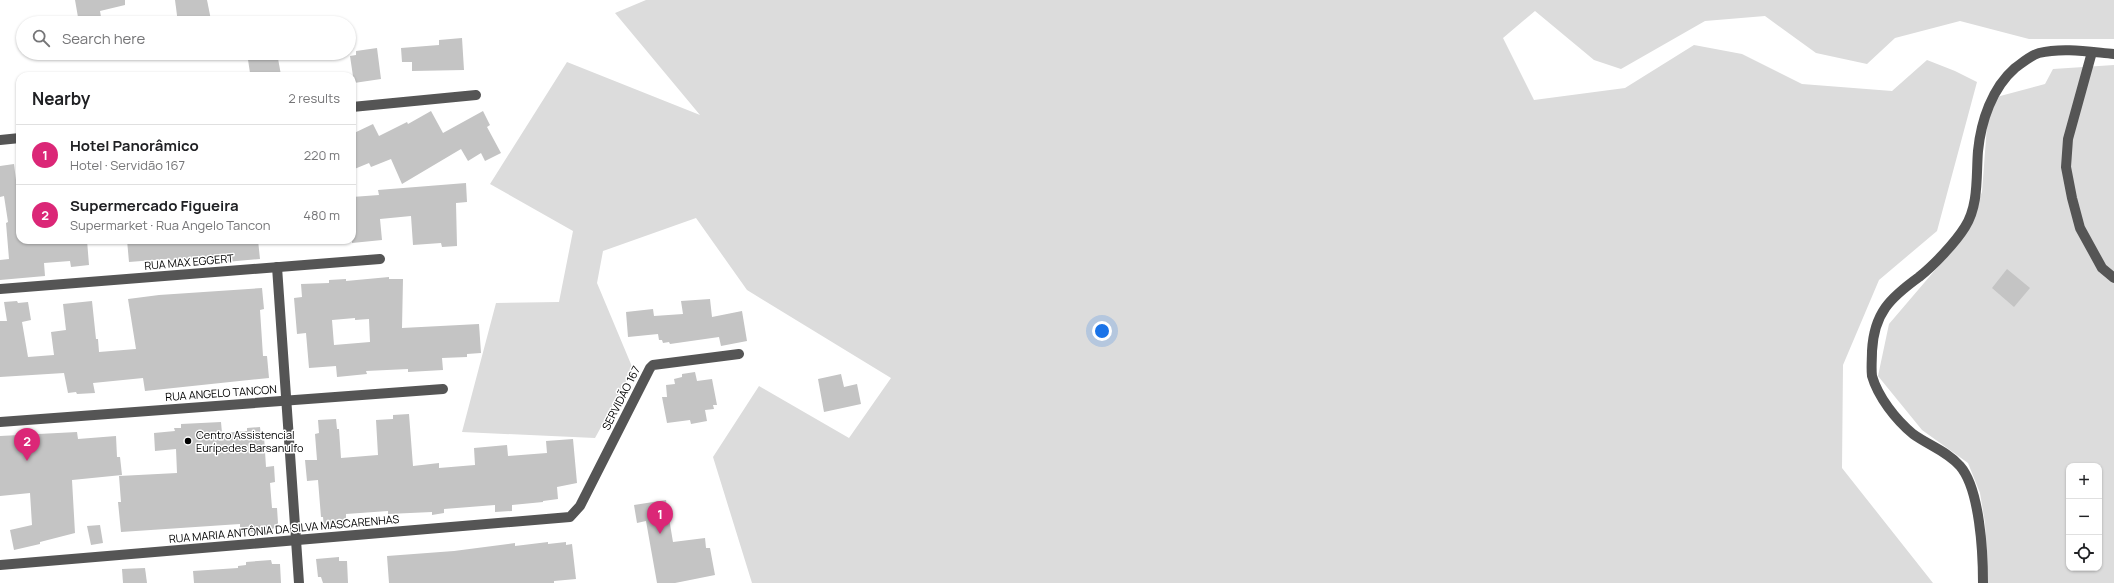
<!DOCTYPE html>
<meta charset="utf-8">
<style>
body{margin:0;font-family:Manrope,sans-serif;background:#f2f2f2;color:#202124}
.controls{position:absolute;right:12px;bottom:12px;display:grid;overflow:hidden;border-radius:8px;box-shadow:0 1px 3px #0004}
.controls button{width:36px;height:36px;display:grid;place-items:center;padding:0;border:0;border-bottom:1px solid #e0e0e0;background:#fff;color:#202124;font:20px sans-serif}
.you{position:absolute;left:1102px;top:331px;width:14px;height:14px;margin:-10px;border:3px solid #fff;border-radius:50%;background:#1a73e8;box-shadow:0 0 0 6px #1a73e833}
.badge{display:grid;place-items:center;width:26px;height:26px;border-radius:50%;background:#db2777;color:#fff;font-size:13px;font-weight:700}
.pin{position:absolute;translate:-50% -33px;filter:drop-shadow(0 1px 2px #0008)}
.pin::after{content:'';position:absolute;top:21px;width:14px;height:12px;background:inherit;clip-path:polygon(0 0,100% 0,50% 100%)}
.list{margin:0;padding:0;list-style:none}
h2{display:flex;justify-content:space-between;align-items:center;height:52px;margin:0;padding:0 16px;font-size:17px}
h2 small{font-size:13px;font-weight:400;color:#757577}
.list li{display:grid;grid-template-columns:26px 1fr auto;gap:12px;align-items:center;box-sizing:border-box;height:60px;padding:0 16px;border-top:1px solid #e0e0e0}
.list b{display:block;font-size:15px;white-space:nowrap}
.list p{margin:0;font-size:13px;white-space:nowrap;color:#757577}
.list em{font-size:13px;font-style:normal;color:#757577}
.icon{flex:none;width:22px;height:22px;fill:none;stroke:currentColor;stroke-width:2;stroke-linecap:round;stroke-linejoin:round}
.map{position:relative;flex:none;width:2114px;height:583px;overflow:hidden}
.search{position:absolute;background:#fff;box-shadow:0 1px 3px #0004;left:16px;top:16px;width:340px;height:44px;display:flex;align-items:center;gap:10px;box-sizing:border-box;padding:0 14px;border-radius:22px;color:#757577;font-size:15px}
.panel{position:absolute;background:#fff;box-shadow:0 1px 3px #0004;left:16px;top:72px;width:340px;height:172px;border-radius:12px}
.map>svg:first-child{display:block}
</style>
<div class="map">
<svg width="2114" height="583" viewBox="0 0 2114 583">
<rect width="100%" height="100%" fill="#fff"/>
<!-- green -->
<g fill="#dcdcdc" fill-rule="evenodd">
<path d="M646 0H2114V39H2029L1960 21 1895 38 1867 64 1816 53 1765 16 1705 21 1621 69 1594 60 1535 11 1503 38 1534 100 1625 88 1694 45 1742 54 1802 84 1892 91 1927 60 1955 71 1977 82 1937 231 1879 280 1843 365 1842 468 1933 583H752L713 457 759 386 849 438 891 378 747 290 696 218 603 251 597 283 633 369 595 438 462 432 496 303 559 302 573 231 490 184 567 62 700 115 615 13Z"/>
<path d="M2114 65V583H1988L1985 523 1980 493 1968 463 1922 430 1878 376 1889 324 1965 235 1982 192 1989 99 2045 84 2053 69ZM2069 466H2099V568H2069Z"/>
</g>
<!-- building -->
<g fill="#c4c4c4" fill-rule="evenodd">
<path d="M75 0H125V5L100 11 102 23H79Z"/>
<path d="M175 0H207L211 20 178 23Z"/>
<path d="M462 38 464 70 412 71V62H402L401 48 439 45V40Z"/>
<path d="M377 48 381 79 354 83 350 56 356 55V51Z"/>
<path d="M247 53H277L281 75 256 76V73H250Z"/>
<path d="M431 111 443 133 483 111 490 125 487 127 501 153 485 161 481 153 468 161 461 149 402 184 391 159 371 167 369 163 352 170V134L373 124 379 136 407 122 408 124Z"/>
<path d="M14 164 20 212V240H87L89 265 71 267 70 261 44 263 45 276 0 280V260L9 259 6 223 8 222 4 196 0 197V166Z"/>
<path d="M466 183 467 202 456 203 457 246 442 247 441 243 413 245 411 216 380 219 382 240 352 243V197L379 195 378 190Z"/>
<path d="M127 240H258L260 259 226 262V255L167 261V259L129 262Z"/>
<path d="M2007 269 2030 288 2014 307 1992 288Z"/>
<path d="M389 277V279H403L402 328 479 324 481 353 467 354V357L442 358 443 370 408 372V369L366 371 367 374 337 377 336 366 309 368 306 333 297 334 294 298 302 297 301 284 329 283V280L346 279V281ZM355 318V320L369 319 370 342 334 345 332 320Z"/>
<path d="M262 288 264 309 260 310 263 356H267L269 378 145 391 143 378 93 383 95 393 77 394 76 392 68 393 64 373 0 377V321H7L4 302 17 301 18 303 28 302 31 320 22 322 28 357 54 355 51 332 66 330 63 304 92 301 96 339H98L99 352 136 349 128 299 159 295Z"/>
<path d="M710 299 712 317 742 311 747 341 721 346 719 337 670 344 669 342 663 343 662 340H659L658 334 628 337 626 312 653 309 654 316 683 314 681 301Z"/>
<path d="M695 372 697 381 712 379 717 405H713L714 409 705 410 707 421 691 424 690 420 667 423 662 397H667L666 385 675 384 674 379 682 377V374Z"/>
<path d="M841 374 844 387 857 384 861 404 824 412 818 379Z"/>
<path d="M409 414 413 466 439 463V468L475 465 474 448 507 445 508 456 547 453 546 441 573 439 577 483 557 487 558 499 543 501V502L512 505V511L495 512V505L444 509V513L432 515V512L388 514V511L346 514V525L324 527 323 517H321L318 480 307 481 305 460H317L315 434 319 433 318 420 336 419 337 429H339L341 458 378 455 376 420 393 419V415Z"/>
<path d="M221 422 222 433 247 431V428L260 427 261 436H264L266 467 274 466 275 482 270 483 272 508H277L278 523 274 528 270 531 240 533V524L121 532 118 502H121L119 476 177 473 176 449 155 451 154 433 175 431 174 428H181V424Z"/>
<path d="M77 432 78 439 116 436 117 457H120L122 475 72 480 75 533 40 542V544L14 550 10 530 32 525 30 493 0 496V436Z"/>
<path d="M666 500 673 542 705 538 706 548H710L715 575 675 583H657L646 521 637 523 634 505Z"/>
<path d="M100 525 103 543 91 545 87 526Z"/>
<path d="M548 542V544L566 542V545L572 544 576 579 554 581V583H389L387 556 454 551 515 543V546Z"/>
<path d="M339 557V561H347L348 583H323L321 577H318L316 559Z"/>
<path d="M271 560 272 564H280L281 583H194L193 571 238 568V566L246 565V562Z"/>
<path d="M145 568 147 583H123L122 569Z"/>
</g>
<g fill="none" stroke-linecap="round" stroke-linejoin="round">
<!-- minor -->
<g stroke="#555" stroke-width="10">
<path d="M2092 52 2068 139 2066 167 2072 198 2080 228 2102 268 2114 278"/>
<path d="M352 107 476 95"/>
<path d="M0 140 20 138"/>
<path d="M277 267 299 583"/>
<path d="M0 289 380 259"/>
<path d="M0 422 443 389"/>
<path d="M0 565 570 517 580 506 650 368 653 365 739 354"/>
<path d="M1983 583C1983 553 1980 489 1960 466 1947 451 1928 445 1913 434 1896 420 1878 397 1872 376 1871 368 1872 359 1872 351 1874 313 1890 298 1919 277 1934 265 1955 243 1965 227 1979 205 1976 176 1978 151 1981 121 1992 88 2015 68 2022 63 2031 55 2039 53 2063 47 2091 52 2114 54"/>
</g>
</g>
<!-- markers -->
<circle fill="#000" stroke="#fff" stroke-width="1.5" cx="188" cy="441" r="4"/>
<g text-anchor="middle" stroke-width="3" stroke-linejoin="round" paint-order="stroke">
<!-- street labels -->
<g font-size="11" fill="#000" stroke="#fff">
<text transform="translate(189 262) rotate(-5)" y="4">RUA MAX EGGERT</text>
<text transform="translate(221 393) rotate(-4)" y="4">RUA ANGELO TANCON</text>
<text transform="translate(621 398) rotate(-63)" y="4">SERVIDÃO 167</text>
<text transform="translate(284 529) rotate(-5)" y="4">RUA MARIA ANTÔNIA DA SILVA MASCARENHAS</text>
</g>
<!-- poi labels -->
<g font-size="11" fill="#000" stroke="#fff" text-anchor="start">
<text x="196" y="439">Centro Assistencial<tspan x="196" dy="13">Eurípedes Barsanulfo</tspan></text>
</g>
</g>
</svg>
<div class="controls">
<button>+</button>
<button>−</button>
<button><svg class="icon" aria-label="locate" viewBox="0 0 24 24"><circle cx="12" cy="12" r="6"/><path d="M12 2v4M12 18v4M2 12h4M18 12h4"/></svg></button>
</div>
<div class="you"></div>
<div class="pin badge" style="left:660px;top:534px">1</div>
<div class="pin badge" style="left:27px;top:461px">2</div>
<div class="search"><svg class="icon" aria-label="search" viewBox="0 0 24 24"><circle cx="10" cy="10" r="6"/><path d="M15 15l6 6"/></svg>Search here</div>
<section class="panel">
<h2>Nearby<small>2 results</small></h2>
<ul class="list">
<li><span class="badge">1</span><div><b>Hotel Panorâmico</b><p>Hotel · Servidão 167</p></div><em>220 m</em></li>
<li><span class="badge">2</span><div><b>Supermercado Figueira</b><p>Supermarket · Rua Angelo Tancon</p></div><em>480 m</em></li>
</ul>
</section>
</div>
